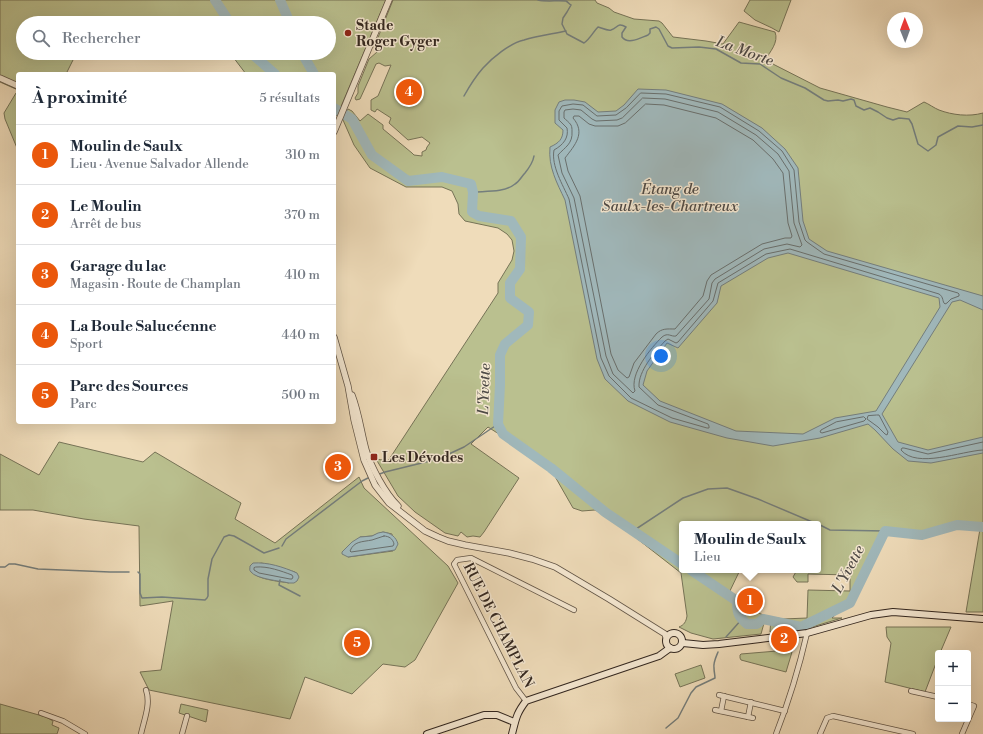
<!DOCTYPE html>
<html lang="fr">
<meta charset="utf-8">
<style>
body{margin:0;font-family:"Libre Bodoni",serif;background:#f2f2f3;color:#1f2937}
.controls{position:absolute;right:12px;bottom:12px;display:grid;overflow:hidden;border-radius:4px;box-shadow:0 4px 16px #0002}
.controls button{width:36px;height:36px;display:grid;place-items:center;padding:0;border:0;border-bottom:1px solid #e0e1e3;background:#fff;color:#1f2937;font:20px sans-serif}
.compass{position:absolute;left:887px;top:12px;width:36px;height:36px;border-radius:50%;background:#fff;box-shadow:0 4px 16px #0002;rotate:359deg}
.you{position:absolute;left:661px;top:356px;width:14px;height:14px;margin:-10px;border:3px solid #fff;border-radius:50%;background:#1a73e8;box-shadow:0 0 0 6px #1a73e833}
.badge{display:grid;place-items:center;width:26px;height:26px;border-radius:50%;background:#ea580c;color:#fff;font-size:13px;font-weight:700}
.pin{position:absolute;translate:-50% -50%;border:2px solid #fff;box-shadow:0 1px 4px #0006}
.popup{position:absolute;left:679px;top:521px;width:142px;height:52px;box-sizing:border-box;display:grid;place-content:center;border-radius:4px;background:#fff;filter:drop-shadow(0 1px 3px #0005);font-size:13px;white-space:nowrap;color:#747a83}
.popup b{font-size:15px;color:#1f2937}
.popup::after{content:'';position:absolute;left:50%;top:100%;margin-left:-8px;border:8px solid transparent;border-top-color:#fff}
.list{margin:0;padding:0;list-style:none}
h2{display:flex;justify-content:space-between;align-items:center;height:52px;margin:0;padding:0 16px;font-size:17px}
h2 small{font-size:13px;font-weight:400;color:#747a83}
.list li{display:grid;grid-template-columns:26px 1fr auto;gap:12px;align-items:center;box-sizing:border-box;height:60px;padding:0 16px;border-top:1px solid #e0e1e3}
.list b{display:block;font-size:15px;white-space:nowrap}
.list p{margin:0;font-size:13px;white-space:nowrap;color:#747a83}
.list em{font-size:13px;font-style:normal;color:#747a83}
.icon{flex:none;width:22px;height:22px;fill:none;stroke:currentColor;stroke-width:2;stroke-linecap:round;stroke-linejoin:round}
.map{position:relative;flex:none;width:983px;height:734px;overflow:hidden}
.search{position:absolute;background:#fff;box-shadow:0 4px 16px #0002;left:16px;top:16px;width:320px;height:44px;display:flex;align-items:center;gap:10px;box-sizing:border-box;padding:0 14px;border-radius:22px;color:#747a83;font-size:15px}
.panel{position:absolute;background:#fff;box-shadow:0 4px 16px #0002;left:16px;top:72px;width:320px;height:352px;border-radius:4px}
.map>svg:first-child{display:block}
</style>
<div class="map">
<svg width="983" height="734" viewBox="0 0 983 734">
<rect width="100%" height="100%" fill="#efdcba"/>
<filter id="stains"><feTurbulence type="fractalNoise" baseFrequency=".005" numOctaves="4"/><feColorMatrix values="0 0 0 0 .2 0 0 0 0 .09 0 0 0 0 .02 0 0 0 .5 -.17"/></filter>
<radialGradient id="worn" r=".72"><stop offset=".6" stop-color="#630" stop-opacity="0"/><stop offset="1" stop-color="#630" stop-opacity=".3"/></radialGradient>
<!-- green -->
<g fill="#bac08f" stroke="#767357" fill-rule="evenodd">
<path d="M0 0H386L337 116 334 114V74H246L230 53H329V23H23V53H112L76 54 66 74H18V90L0 82Z"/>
<path d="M393 0H595L597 3 609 8 614 12 634 19 659 21 662 23 673 37 706 41 723 44 739 22 775 32C779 42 770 52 765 60L820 88 887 107 907 112 924 102C929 104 934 108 939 110 952 115 969 117 983 113V612H966L980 529 958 527 923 538 887 533 873 563 855 596 832 618H842L802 630 777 633V631L770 632 771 617 783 619 807 618 808 590 850 591V575L808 574V582H797L793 577 797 570H818V524H682V570H740L727 597 741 606 766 616 761 634 713 639 691 633 679 627C684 625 686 622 687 616L681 573 608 516 595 510 582 511 573 508 553 473 536 458 488 427 471 444 519 478 484 532 480 537 473 536 467 537 461 532 458 536 445 533 415 512 398 496 376 459 388 461 498 293V283L512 260 514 251 512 240 507 234 498 228 465 221 459 214 458 204 452 191 442 187H406L370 168 354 145 343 120 348 109 352 111 360 121 368 114 383 125V129L412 153 414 155 422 156V152L426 150 427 147 430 143 422 137 408 140 389 123 391 118 377 109 375 112 371 110V100L378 96 391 65 385 66 379 63 376 64 360 99 356 100 355 98 358 93V86L369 59 377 52V49L374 48 375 45Z"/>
<path d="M750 0H791L779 32 772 28 755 20 744 11Z"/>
<path d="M16 93 18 94V148H17L5 119 4 113Z"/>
<path d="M59 442 143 462 155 452 241 503 235 519 275 543 359 477 364 488 448 566 458 583 415 660 405 667 383 664 352 694 305 677 290 719 149 690 140 672 161 670 173 601 140 606 139 526 84 519 33 510H0V454L39 475ZM383 532 392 534 393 551 348 557 360 537 372 536ZM261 563 272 565 295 572 297 574 289 583C279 581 255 580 250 569Z"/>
<path d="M886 627H951L940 653H938V658L925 692 885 682 891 643 887 637Z"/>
<path d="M789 650H791L792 652 786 672 741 660 740 658V655L741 654Z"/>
<path d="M701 665 705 678 680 687 675 674Z"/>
<path d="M0 704 46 717 53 721 52 725 59 728 57 734H0Z"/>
<path d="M181 704 208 710 206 722 179 713Z"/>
</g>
<!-- water -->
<g fill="#a0b8bb" stroke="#747e7d" fill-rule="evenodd">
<path d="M638 89 666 90 722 104 762 128 785 149 798 168 803 221 809 239 827 251 983 296V310L960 300 952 302 882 414 898 442 928 450 983 437V453L931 463 908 461 893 449 875 430 868 424 820 438 773 446 727 438 670 422 628 401 605 379 597 359 565 200C557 183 548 167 550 147 559 143 563 139 563 130L555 123V110L559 102 565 100H574L585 102 598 112 616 111 624 105ZM788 253 939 298 940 307 876 411 835 418 803 434 736 431 660 401 643 385 647 371 667 343 678 348 717 303 721 286 768 258Z"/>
<path d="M383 532C391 533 396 537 398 544L395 550 348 557 342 554V552L352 542 360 537 372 536 378 533Z"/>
<path d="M253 563C268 562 283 567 297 573L299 577 297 581 294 583H289C281 581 256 579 251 572 249 570 250 569 250 566Z"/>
</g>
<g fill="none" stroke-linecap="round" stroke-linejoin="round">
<!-- shore -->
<g stroke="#696f6d" stroke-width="1">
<path d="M641 93 666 94 720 107 759 131 782 151 794 170 799 222 805 240 807 242 824 254 958 293 959 294V296L951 299 947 303 945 304C942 302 944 297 939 294L790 249 766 254 718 283 713 301 678 342 676 343 668 339 665 341C655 352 638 371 639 387L658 405 708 424 709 426V428H707L672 418 631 398 609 376 601 358 569 199C563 185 551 166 554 150 563 145 569 138 567 128L559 120V111L562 106 573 104 583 105 597 116 616 115 626 108Z"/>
<path d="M643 98 665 99 718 112 756 135 778 154 789 171 794 223 802 245 800 247 787 244 764 249 715 279 712 283 709 299 676 336C671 337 668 332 662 337 651 348 629 374 635 391L633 393 613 374 606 356 574 198 562 173 558 155C565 147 573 144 572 131 572 129 572 127 571 125 569 122 566 120 564 118V112L565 110 573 109 581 110 592 119 596 121 617 120 622 118Z"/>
<path d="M646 104 664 105 716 118 753 140 773 159 783 173 788 223 792 236 791 238H785L762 244 711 275 707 281 703 296 675 329C667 329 662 328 656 334L634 363 629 377 627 378 618 370 611 354 580 196 568 171 565 158C575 145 586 133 573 118L574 116H579L589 124 595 126H618L625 123Z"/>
<path d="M877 415H879L888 432 887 435 885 434 878 427 867 419 868 416Z"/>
<path d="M864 417 866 419 864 421 822 433 820 432 821 430 836 422Z"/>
<path d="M983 442 928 454 904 448H902L901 450C917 469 961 451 983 450"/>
<path d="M384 536C389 536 393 539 394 544L393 546 351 552 350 551C354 541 362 542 372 540 376 539 380 537 384 536Z"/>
<path d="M256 567C268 566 281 571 292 575L293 577 292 579H290L259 573 254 570V568Z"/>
</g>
<!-- stream -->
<g stroke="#747e7d" stroke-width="1.5">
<path d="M538 0C547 2 557 0 566 1 568 2 569 4 571 5L567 12 563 18 562 24 567 34 584 43C590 39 593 32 598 27 602 28 607 31 611 30 618 28 617 22 626 27L622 33V37C628 45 640 38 648 35L650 33V29L656 27 659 29 668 46 672 48 699 47 716 49 741 63 760 64 781 78 805 88 824 100 828 101 838 100 843 101 851 99 854 100 856 106 864 110 870 108 878 112 887 118 893 120 899 118 909 119 912 124 918 144 928 151 936 145 938 137 958 126 972 127 983 125"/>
<path d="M464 96C469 87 476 76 483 68 492 58 510 43 524 40 537 36 552 34 566 31"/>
<path d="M473 192C486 191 504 193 515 184 519 182 522 176 525 173 529 168 533 162 534 156"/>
<path d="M377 475 385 472 438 459 464 447 498 424"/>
<path d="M818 524 830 530 885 531"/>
<path d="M633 531 683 498 708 489 727 488 758 499 817 524"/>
<path d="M282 546 286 539 362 481 370 477"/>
<path d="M0 567H5L9 564H15L38 569 110 572H129"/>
<path d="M138 572 140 574V593L142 598 162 597 205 600 207 598 208 596V579L212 559 224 537 229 535 234 536 264 553 279 548"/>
<path d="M280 580 279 585 300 596"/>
<path d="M726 637 742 619"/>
<path d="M666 728 678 718 691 693 696 687 715 678C715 675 714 672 714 668 713 663 716 657 718 652"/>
</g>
<!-- river -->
<g stroke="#a0b8bb" stroke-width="10">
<path d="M215 0 230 23"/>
<path d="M280 0 290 23"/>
<path d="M251 53 275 74"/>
<path d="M302 53 314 74"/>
<path d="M334 108 352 119 372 155 408 181 442 177 471 184 473 192 472 212 479 216 511 221 521 237 520 269 510 283V298L529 312 528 325 505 344 500 355V385L498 424 503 434 551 468 605 512 682 564"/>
<path d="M691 570 737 601C737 613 738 616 747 624H757L763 619 801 627 850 603 885 531 922 535 957 525 983 527"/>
</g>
<defs>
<g id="minor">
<path d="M911 691 938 697"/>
<path d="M719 695 785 711"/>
<path d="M526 701 516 688 454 564 457 560 471 558 574 610"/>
<path d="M715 710 753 718"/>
<path d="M721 711 724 696"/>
<path d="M41 713 63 721 85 734"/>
<path d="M748 717 751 702"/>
<path d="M141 734C144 720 151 704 146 690"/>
<path d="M182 734 187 716"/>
<path d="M776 734C789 701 799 668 807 633"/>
<path d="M820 734 827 718 833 716 913 734"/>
<path d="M962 734 974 706 968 704"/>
</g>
<g id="tertiary">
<path d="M0 78 18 86"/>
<path d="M334 132 389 0"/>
<path d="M334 337 348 386 354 420 364 460 375 485 389 503 425 531 438 537 448 541 465 545 509 553 532 559 555 567 609 599 665 634 666 637"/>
<path d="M352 395C359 413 361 432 366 450 371 467 385 493 398 506"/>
</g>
<g id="secondary">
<circle cx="674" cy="641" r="8"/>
<path d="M683 643 703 645 719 644 760 639 807 633 871 615 893 612 983 619"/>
<path d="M427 734 484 715H497L514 722"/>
<path d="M512 734C516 719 516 714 526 701L659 656 670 648"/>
</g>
</defs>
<!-- minor casing -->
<use href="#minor" stroke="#615446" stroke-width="6"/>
<!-- tertiary casing -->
<use href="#tertiary" stroke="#615446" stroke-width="7"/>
<!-- secondary casing -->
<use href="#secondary" stroke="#32261f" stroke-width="8"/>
<!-- minor -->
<use href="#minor" stroke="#f5e8d2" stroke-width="4.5"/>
<!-- tertiary -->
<use href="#tertiary" stroke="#f5e8d2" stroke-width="5.5"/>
<!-- secondary -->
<use href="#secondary" stroke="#f5e8d2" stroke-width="6"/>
</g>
<!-- markers -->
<g fill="#8f2418" stroke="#f5e8d2" stroke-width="1.5">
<circle cx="348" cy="33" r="4"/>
<rect x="370" y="453" width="8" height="8" rx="2"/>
</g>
<g text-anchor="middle" stroke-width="3" stroke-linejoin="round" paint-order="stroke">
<!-- poi labels -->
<g font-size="14" font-weight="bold" fill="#32261f" stroke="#f5e8d2" text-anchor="start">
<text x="356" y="30">Stade<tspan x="356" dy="16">Roger Gyger</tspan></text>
<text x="382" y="462">Les Dévodes</text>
</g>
<!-- street labels -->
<g font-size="14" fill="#32261f" stroke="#f5e8d2">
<text transform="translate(499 625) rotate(63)" y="5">RUE DE CHAMPLAN</text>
</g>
<!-- water labels -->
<g font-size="15" font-style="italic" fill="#4e4a46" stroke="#f5e8d2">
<text transform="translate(745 51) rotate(20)" y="5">La Morte</text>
<text x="670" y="194">Étang de<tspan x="670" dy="17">Saulx-les-Chartreux</tspan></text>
<text transform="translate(484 389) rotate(-88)" y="5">L'Yvette</text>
<text transform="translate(848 569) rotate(-62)" y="5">L'Yvette</text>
</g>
</g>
<rect width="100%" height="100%" filter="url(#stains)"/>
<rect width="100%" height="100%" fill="url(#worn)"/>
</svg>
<div class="controls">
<button>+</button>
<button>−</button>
</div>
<svg class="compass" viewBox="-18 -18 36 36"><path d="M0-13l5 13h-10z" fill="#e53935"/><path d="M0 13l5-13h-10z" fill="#747a83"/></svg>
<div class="you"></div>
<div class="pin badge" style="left:750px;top:601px">1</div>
<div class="popup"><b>Moulin de Saulx</b>Lieu</div>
<div class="pin badge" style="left:784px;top:639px">2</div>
<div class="pin badge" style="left:338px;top:467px">3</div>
<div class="pin badge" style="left:409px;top:92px">4</div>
<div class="pin badge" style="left:357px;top:643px">5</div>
<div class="search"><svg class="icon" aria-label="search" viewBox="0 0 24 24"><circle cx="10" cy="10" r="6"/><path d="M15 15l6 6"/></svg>Rechercher</div>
<section class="panel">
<h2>À proximité<small>5 résultats</small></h2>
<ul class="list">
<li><span class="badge">1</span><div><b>Moulin de Saulx</b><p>Lieu · Avenue Salvador Allende</p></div><em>310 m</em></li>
<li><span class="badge">2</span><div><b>Le Moulin</b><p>Arrêt de bus</p></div><em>370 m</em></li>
<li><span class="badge">3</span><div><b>Garage du lac</b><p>Magasin · Route de Champlan</p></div><em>410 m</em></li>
<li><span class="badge">4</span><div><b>La Boule Salucéenne</b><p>Sport</p></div><em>440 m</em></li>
<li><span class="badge">5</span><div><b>Parc des Sources</b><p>Parc</p></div><em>500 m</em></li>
</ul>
</section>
</div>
